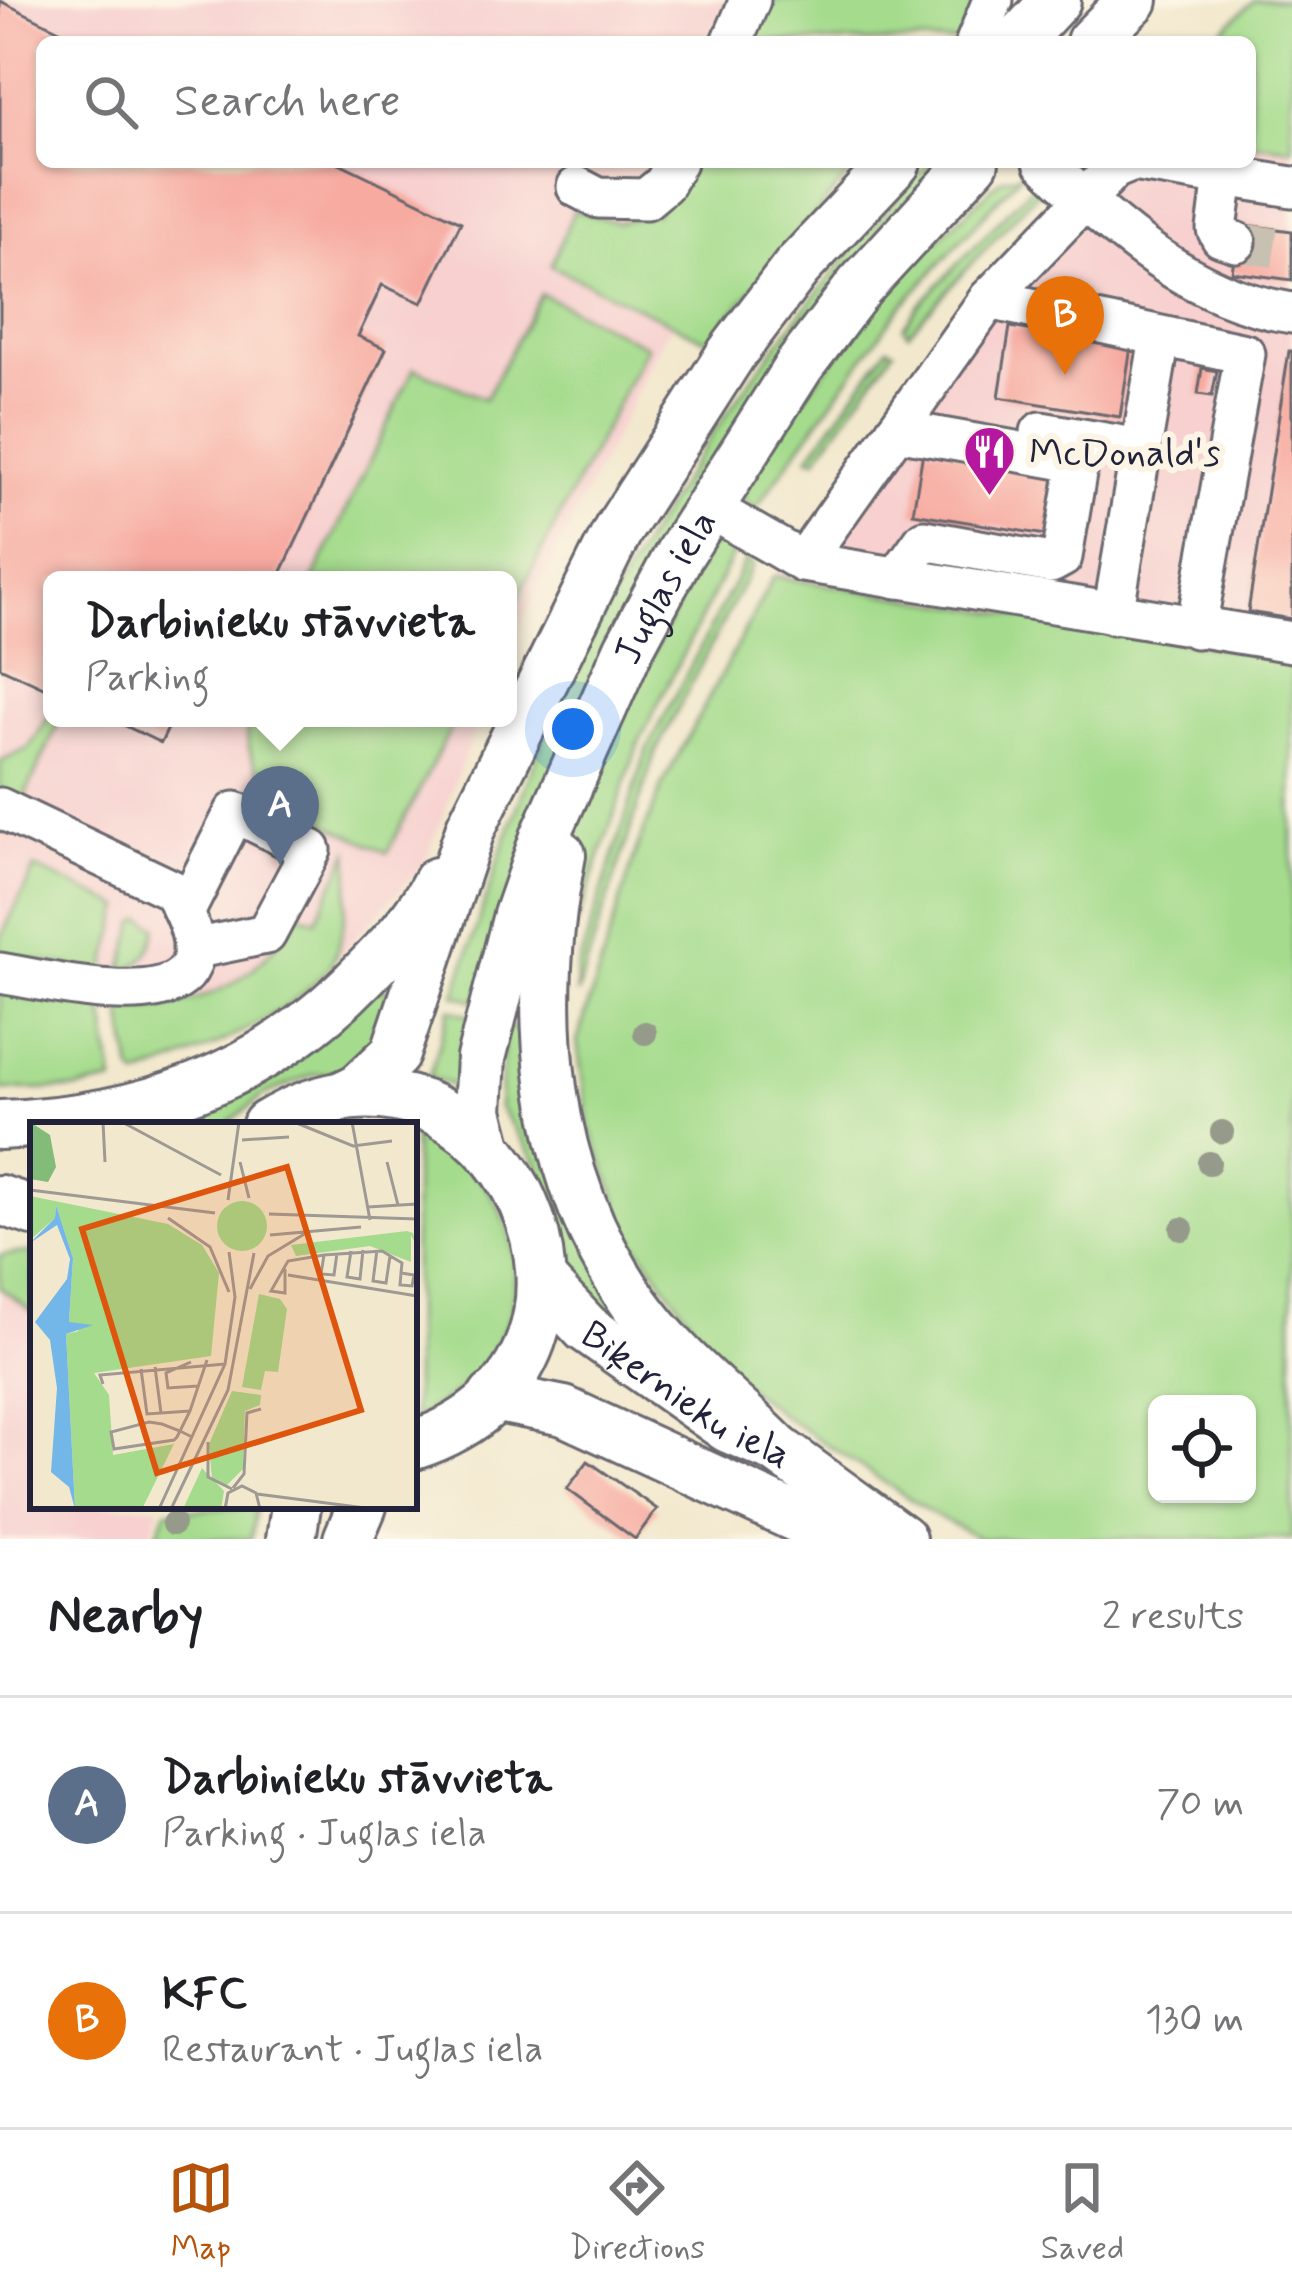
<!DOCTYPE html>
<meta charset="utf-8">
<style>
body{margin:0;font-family:Mynerve,sans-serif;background:#f6f6f6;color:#202124}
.controls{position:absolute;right:36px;bottom:36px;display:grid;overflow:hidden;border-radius:18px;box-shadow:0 3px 9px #0004}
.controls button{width:108px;height:108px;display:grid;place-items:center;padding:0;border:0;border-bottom:3px solid #e0e0e0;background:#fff;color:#202124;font:60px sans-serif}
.you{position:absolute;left:573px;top:729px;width:42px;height:42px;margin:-30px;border:9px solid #fff;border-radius:50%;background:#1a73e8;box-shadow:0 0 0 18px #1a73e833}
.badge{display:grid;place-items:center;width:78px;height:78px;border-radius:50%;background:#b45309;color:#fff;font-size:39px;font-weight:700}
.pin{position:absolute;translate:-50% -99px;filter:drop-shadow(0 3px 6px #0008)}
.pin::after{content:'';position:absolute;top:63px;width:42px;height:36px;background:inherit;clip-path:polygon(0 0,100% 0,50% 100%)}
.popup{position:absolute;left:43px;top:571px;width:474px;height:156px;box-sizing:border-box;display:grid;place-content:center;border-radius:18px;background:#fff;filter:drop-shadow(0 3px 9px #0005);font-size:39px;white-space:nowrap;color:#757577}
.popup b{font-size:45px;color:#202124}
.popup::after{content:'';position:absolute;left:50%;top:100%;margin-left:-24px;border:24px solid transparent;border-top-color:#fff}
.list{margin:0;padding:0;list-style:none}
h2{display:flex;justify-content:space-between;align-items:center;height:156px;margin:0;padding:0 48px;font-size:51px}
h2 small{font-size:39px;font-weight:400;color:#757577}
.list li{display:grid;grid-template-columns:78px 1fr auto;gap:36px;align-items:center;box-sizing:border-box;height:216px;padding:0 48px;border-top:3px solid #e0e0e0}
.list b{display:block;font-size:45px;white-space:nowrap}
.list p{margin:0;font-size:39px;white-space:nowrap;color:#757577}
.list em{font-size:39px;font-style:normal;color:#757577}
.icon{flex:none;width:66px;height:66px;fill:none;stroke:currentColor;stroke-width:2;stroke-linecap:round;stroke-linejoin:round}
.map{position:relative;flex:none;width:1292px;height:1539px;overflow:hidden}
.search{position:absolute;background:#fff;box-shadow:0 3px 9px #0004;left:36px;right:36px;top:36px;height:132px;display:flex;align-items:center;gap:30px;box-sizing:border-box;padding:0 42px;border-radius:18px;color:#757577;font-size:45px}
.sheet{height:588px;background:#fff}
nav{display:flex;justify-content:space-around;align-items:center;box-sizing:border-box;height:168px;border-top:3px solid #e0e0e0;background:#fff;font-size:33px;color:#757577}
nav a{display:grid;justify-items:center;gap:6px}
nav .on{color:#b45309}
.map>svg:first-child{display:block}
</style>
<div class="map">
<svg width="1292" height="1539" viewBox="0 0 1292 1539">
<rect width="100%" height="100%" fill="#fcf5e5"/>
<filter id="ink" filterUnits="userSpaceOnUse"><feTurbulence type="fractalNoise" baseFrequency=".00833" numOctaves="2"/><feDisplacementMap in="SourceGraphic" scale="24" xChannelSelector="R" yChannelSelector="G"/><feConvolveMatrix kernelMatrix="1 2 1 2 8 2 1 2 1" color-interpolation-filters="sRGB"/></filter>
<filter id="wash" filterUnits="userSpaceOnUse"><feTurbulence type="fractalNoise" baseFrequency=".004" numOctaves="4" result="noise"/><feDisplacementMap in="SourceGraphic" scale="48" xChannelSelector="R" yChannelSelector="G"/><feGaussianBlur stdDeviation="2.7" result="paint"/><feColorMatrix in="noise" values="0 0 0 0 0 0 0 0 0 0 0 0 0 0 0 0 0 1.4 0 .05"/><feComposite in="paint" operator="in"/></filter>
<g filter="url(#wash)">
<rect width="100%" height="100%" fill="#f2e8cd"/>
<!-- built -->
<g fill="#f7d0cf">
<path d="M0 0H963L926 42H42V162H819L665 335 508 649V580H52V718H479L425 863 332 963 227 1030 0 997Z"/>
<path d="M1250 143 1292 148V660L774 576 972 296 1050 209 1077 165 1250 162Z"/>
<path d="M0 1290 33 1315V1506H160L149 1539H0Z"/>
</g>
<!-- green -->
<g fill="#a4db8c" stroke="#637e64" stroke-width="3" fill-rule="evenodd">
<path d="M764 0H979L961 42H747Z"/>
<path d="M1254 0H1292V148L1250 143V42H1211Z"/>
<path d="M689 162H859L709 341 551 266 574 210 617 222 655 214Z"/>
<path d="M931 162H957L820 315 476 1001 455 995C487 893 519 791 564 694 657 496 782 322 931 162Z"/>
<path d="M1022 173 897 311 753 512 741 494 750 466 896 279 1001 179Z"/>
<path d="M1038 180 1042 187 908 333 903 327 919 305Z"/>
<path d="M541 294 647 346 508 617V580H313L414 368 485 399Z"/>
<path d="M888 347 894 350 816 459 809 457Z"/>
<path d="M721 543 735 550 639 742 562 967 566 871 592 771 709 545Z"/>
<path d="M747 558 753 564 655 753 577 994V970L647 750Z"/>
<path d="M774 576 1292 660V1539H981L931 1513 785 1417 727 1372 630 1235 589 1125 577 1042 637 848 664 782ZM1157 1404H1247V1494H1157Z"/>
<path d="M49 716 60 721 24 798 19 802 0 797V762L29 748Z"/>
<path d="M248 718H456L387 853C332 823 236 795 248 718Z"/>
<path d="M349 852C352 875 344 944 331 963 297 1015 195 1056 138 1077L132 1071 122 1011C201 1007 258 985 297 913L316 920Z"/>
<path d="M35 868 122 907 104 972 0 955V939Z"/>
<path d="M143 918 157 927C152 953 145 962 121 973L136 922Z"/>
<path d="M377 987 405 996 384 1048 338 1072 312 1075 266 1094 226 1125H144Z"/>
<path d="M0 991 103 1008 114 1082 77 1089 0 1090Z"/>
<path d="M450 1009 472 1016 456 1087 429 1077Z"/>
<path d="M505 1026 529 1033 650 1348 569 1292 557 1211 537 1163 499 1107Z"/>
<path d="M414 1131C548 1188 549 1360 414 1417Z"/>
<path d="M33 1252V1312L0 1288V1255Z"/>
<path d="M256 1507 251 1539H155L166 1511Z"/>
</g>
<g id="blocks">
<!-- building -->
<g fill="#f7aaa0">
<path d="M0 1 84 42H42V162H337L461 222 422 303 382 285 358 336 386 349 278 580H52V691L0 667Z"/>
<path d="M1239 224 1292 231V280L1232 272Z"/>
<path d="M1010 327 1131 347 1120 417 999 397Z"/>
<path d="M1289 351H1292V619L1248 612Z"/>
<path d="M1202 368 1217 371 1212 396 1198 394Z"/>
<path d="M924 446 1070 471 1058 537 913 513Z"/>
<path d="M109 718H173L161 743Z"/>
<path d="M588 1461 657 1509 635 1539 567 1489Z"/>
</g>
</g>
</g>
<g filter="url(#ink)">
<use href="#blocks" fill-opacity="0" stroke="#6b676e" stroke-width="3"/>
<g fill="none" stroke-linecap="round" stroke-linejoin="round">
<!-- minor-tunnel -->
<path stroke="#c8c0b0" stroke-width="39" stroke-dasharray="39 20" stroke-linecap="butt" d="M1236 242 1292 250"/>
<defs>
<g id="minor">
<path d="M732 42 750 0"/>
<path d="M976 42 993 0"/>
<path d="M1044 162C1117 231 1191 298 1292 313"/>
<path d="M1139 162 1292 187"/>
<path d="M1224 177 1217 229 1221 237 1236 242"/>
<path d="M577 187 598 198 646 199 664 184 676 162"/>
<path d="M989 299 1245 354 1196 628"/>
<path d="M896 430 1071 461 1077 468 1062 557 1051 563 924 540 897 578"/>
<path d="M1041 432 1140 449"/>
<path d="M708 507 803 562 1292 642"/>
<path d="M803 562 989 299 1114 169 1131 162"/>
<path d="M1113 614 1160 338"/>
<path d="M0 808 172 890C257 1034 68 984 0 973"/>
<path d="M185 911 235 812 311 850 266 934 193 949"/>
</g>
<g id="major">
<path d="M1017 42 1056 0"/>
<path d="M1091 42 1133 0"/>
<path d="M561 855C531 1009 542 1173 636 1305 676 1361 730 1401 777 1449"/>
<path d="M338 1098 359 1088 395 1054 471 827 618 530 731 354 797 267 896 162"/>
<path d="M0 1125C141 1120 264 1078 363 975 391 947 419 918 437 882"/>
<path d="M267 1125C499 986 668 1363 414 1445"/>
<path id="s1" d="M487 1146 478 1111 481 1058 518 915 545 837 629 648 680 553 799 366 860 286 974 162"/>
<path d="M0 1200 33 1211"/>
<path id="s2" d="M542 1281 586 1328 728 1428 777 1449 901 1539"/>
<path d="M493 1397 564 1411 843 1539"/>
<path d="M291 1539 296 1506"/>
<path d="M348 1539 362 1506"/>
</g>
</defs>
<!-- minor casing -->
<use href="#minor" stroke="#6b676e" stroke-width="45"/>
<!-- major casing -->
<use href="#major" stroke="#6b676e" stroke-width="54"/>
<!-- minor -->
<use href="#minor" stroke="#fff" stroke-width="39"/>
<!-- major -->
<use href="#major" stroke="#fff" stroke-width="48"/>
</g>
<!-- trees -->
<g fill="#959a8a">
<circle cx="645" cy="1033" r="12"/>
<circle cx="1222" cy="1132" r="12"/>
<circle cx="1209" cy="1163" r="12"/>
<circle cx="1182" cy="1229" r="12"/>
<circle cx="173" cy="1524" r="12"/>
</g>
</g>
<!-- icons -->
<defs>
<symbol id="restaurant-pin" viewBox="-11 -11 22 30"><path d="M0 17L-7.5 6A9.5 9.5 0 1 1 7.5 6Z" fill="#b5179e" stroke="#fcf5e5"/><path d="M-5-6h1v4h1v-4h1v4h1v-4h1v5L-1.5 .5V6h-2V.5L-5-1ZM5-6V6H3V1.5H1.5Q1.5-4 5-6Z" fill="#fff"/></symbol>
</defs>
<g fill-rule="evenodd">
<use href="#restaurant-pin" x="960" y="422" width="59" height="81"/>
</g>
<g text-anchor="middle" stroke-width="12" stroke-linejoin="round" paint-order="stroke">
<!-- poi labels -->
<g font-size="39" fill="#22223b" stroke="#fcf5e5" text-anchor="start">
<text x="1029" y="465">McDonald's</text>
</g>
<!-- street labels -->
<g font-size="39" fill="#22223b" stroke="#fcf5e5">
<text dy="14" stroke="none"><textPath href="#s1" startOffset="597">Juglas iela</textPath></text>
<text dy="14" stroke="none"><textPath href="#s2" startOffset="186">Biķernieku iela</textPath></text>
</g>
</g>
<!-- overview -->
<g transform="translate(30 1122)">
<rect width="387" height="387" fill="#f2e8cd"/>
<path d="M0 74 138 102 172 123 189 151 181 234 64 251 79 273 83 333 144 322 112 387H45L36 212 49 209 39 200 43 136 26 83 25 96 0 118ZM187 104a25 25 0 1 1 50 0a25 25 0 1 1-50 0ZM377 109 383 111 387 125 381 113V140L340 124 266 134 261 123ZM229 172 250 177 257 187 248 250 235 249 231 268 212 265ZM202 269 231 273 230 283 215 289 213 347 195 365 182 357 179 322ZM172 346 194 369 191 387H153Z" fill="#a4db8c"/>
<path d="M0 0 20 13 26 45 18 60 0 57Z" fill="#83bb78"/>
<path d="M26 83 43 136 39 200 63 203 36 212 45 387 39 365 21 350 27 266 20 218 5 200 37 157 40 137 27 103 0 121 25 96Z" fill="#73b6e8"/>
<path fill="none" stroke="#9f9993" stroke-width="3" d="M73 0 75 40M92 0 191 53M264 0 323 24 362 19M322 0 340 98M212 18 259 15M210 40 219 76M357 40 368 83M0 68 185 91M198 78 209 0M338 85 387 82M239 92 387 97M138 96 180 125 199 170M240 113 331 105M347 128 343 159 356 161 360 134M321 129 317 155 330 157 333 128M294 133 291 152 304 153 307 131M255 147V171L241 169 258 139 294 133 352 129 372 141 371 151 384 153 382 164 370 163 371 151M258 153 387 174M220 167 238 134 276 111M161 240 136 251 138 266 168 264M125 245 131 291M111 247 117 292 160 289M73 262 70 253 195 242M162 315 150 309 132 302 119 300 81 310 84 327 144 318 147 315 160 289 177 238M178 320V355L202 367M203 366 214 352 217 291 231 287M227 372 343 387M129 387 195 242 205 175 199 130M141 387 198 268 224 131M195 387 198 371 212 364 226 371 230 387"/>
<path fill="#de560e" fill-opacity="0.15" stroke="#de560e" stroke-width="6" d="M257 45 331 288 127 351 52 107Z"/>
<rect width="387" height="387" fill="none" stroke="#22223b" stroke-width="6"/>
</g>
</svg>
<div class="controls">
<button><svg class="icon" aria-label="locate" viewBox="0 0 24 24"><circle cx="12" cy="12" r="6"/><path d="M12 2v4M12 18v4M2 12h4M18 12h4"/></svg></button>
</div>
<div class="you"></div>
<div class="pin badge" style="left:280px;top:865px;background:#5c6f8a">A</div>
<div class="popup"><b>Darbinieku stāvvieta</b>Parking</div>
<div class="pin badge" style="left:1065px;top:375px;background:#e8710a">B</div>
<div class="search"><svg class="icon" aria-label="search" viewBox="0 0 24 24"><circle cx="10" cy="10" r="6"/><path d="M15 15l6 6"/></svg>Search here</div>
</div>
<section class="sheet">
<h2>Nearby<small>2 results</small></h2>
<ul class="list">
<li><span class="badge" style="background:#5c6f8a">A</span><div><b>Darbinieku stāvvieta</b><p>Parking · Juglas iela</p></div><em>70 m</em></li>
<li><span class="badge" style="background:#e8710a">B</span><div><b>KFC</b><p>Restaurant · Juglas iela</p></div><em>130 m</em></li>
</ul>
</section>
<nav>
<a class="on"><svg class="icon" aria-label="map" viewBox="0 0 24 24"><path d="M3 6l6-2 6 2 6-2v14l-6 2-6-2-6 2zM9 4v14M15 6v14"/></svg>Map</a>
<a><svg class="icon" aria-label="directions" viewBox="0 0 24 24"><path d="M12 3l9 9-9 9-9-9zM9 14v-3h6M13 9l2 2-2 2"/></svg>Directions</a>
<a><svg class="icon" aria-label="saved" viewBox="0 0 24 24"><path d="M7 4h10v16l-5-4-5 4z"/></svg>Saved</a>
</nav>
